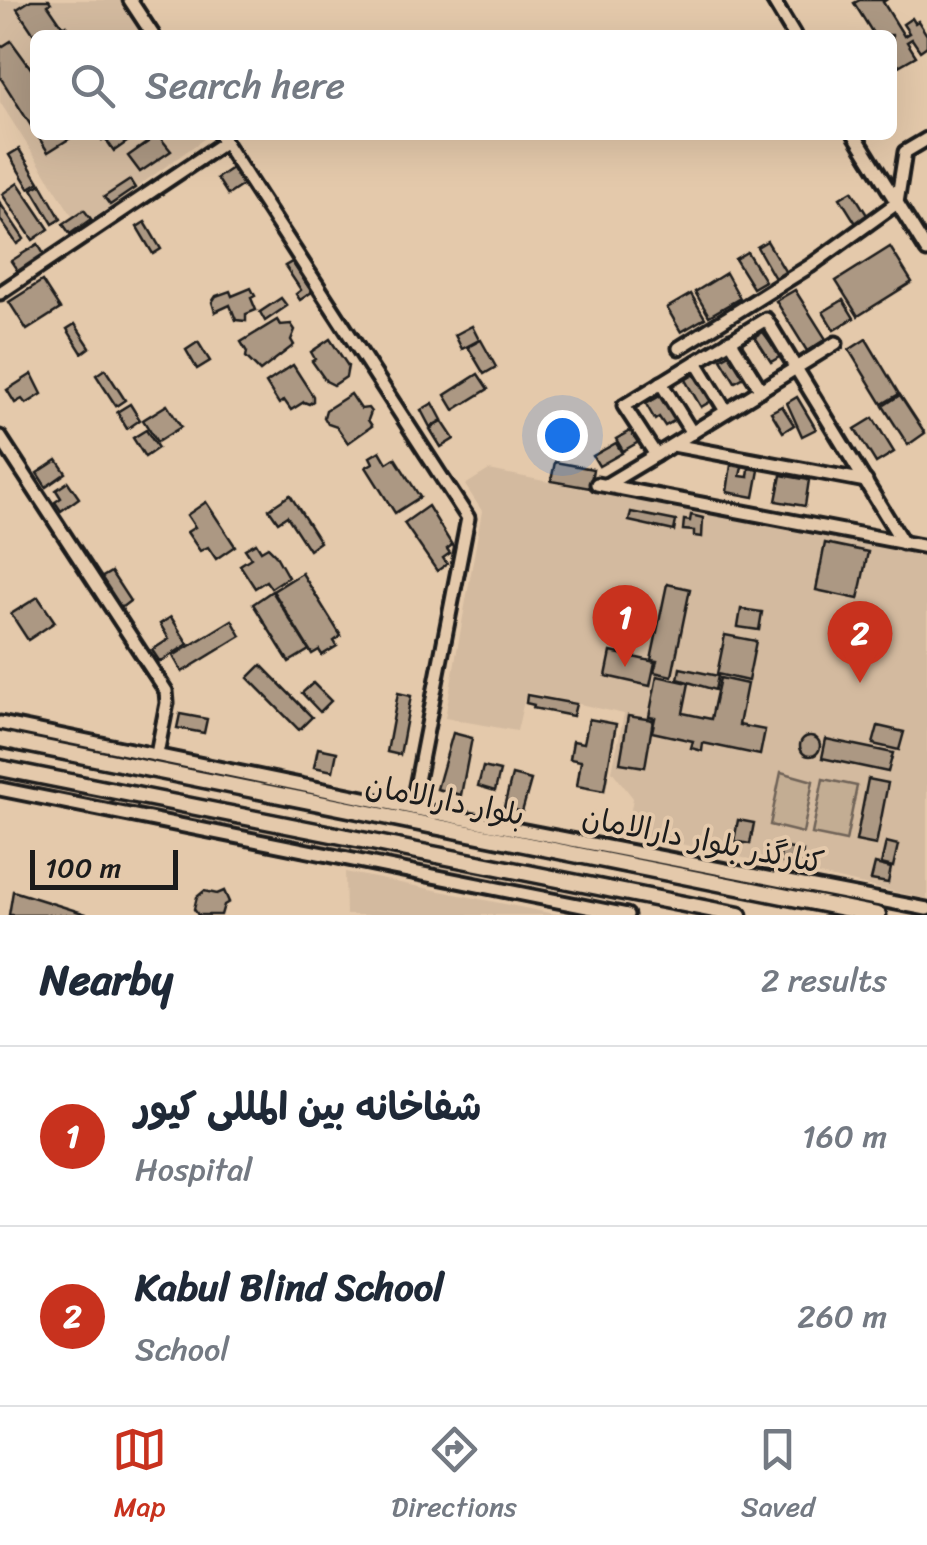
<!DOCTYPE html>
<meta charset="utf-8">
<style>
body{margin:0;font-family:Sriracha,"Playpen Sans Arabic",sans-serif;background:#f2f2f3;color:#1f2937}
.scale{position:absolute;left:30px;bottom:25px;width:148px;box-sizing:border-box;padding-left:10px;border:5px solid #1c1c1c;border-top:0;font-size:28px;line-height:35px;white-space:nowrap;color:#1c1c1c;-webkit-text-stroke:8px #e4c9ab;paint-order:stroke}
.you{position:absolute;left:562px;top:435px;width:35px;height:35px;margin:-25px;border:8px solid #fff;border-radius:50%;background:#1a73e8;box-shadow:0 0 0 15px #1a73e833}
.badge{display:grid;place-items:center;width:65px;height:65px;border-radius:50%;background:#c8321e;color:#fff;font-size:32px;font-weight:700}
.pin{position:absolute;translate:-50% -82px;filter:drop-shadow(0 2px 5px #0008)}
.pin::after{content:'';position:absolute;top:52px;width:35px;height:30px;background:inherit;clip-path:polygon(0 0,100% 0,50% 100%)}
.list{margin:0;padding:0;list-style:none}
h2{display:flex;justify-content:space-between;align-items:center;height:130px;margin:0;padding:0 40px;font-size:42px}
h2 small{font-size:32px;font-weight:400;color:#747a83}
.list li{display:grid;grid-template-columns:65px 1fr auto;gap:30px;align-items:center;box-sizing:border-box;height:180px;padding:0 40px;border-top:2px solid #e0e1e3}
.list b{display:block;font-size:38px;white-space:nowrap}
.list p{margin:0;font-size:32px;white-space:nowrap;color:#747a83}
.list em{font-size:32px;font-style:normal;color:#747a83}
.icon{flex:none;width:55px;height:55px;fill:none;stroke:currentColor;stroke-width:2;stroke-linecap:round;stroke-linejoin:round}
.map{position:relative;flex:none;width:927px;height:915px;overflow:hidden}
.search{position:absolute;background:#fff;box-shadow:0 10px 40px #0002;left:30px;right:30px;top:30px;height:110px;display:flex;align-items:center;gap:25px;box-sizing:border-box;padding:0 35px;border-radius:15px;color:#747a83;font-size:38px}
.sheet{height:490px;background:#fff}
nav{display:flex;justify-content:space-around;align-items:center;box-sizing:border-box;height:140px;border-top:2px solid #e0e1e3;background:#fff;font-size:28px;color:#747a83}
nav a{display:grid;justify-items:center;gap:5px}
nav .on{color:#c8321e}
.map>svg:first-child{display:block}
</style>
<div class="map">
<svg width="927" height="915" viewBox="0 0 927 915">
<rect width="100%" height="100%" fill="#e4c9ab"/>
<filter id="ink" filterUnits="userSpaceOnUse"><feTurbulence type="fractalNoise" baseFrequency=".01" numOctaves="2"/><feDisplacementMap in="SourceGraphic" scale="20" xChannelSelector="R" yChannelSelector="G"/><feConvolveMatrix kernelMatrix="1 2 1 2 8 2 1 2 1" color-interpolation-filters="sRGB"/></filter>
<g filter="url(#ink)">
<!-- built -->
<g fill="#d3ba9f">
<path d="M0 0H125L146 35H35V135L208 136 80 228 0 102Z"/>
<path d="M489 470 821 537 927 554V899L627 832 633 798 612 771 624 714 526 692 517 731 445 718 482 511 465 485Z"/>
<path d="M345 872 559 915H346Z"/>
</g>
<!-- green -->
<g fill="#c3ad93" stroke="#706458" stroke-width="2.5">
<path d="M781 772 813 781 803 833 770 825Z"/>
<path d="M823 779 857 786 846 841 812 834Z"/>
</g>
<!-- building -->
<g fill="#ac9883" stroke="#1c1c1c" stroke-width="2.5">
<path d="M31 0H49L51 3 48 5 63 27 66 25 72 34 35 36 17 9Z"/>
<path d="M860 0H886L883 2 904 36 909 33 903 24 912 18 915 23 918 21 927 35V46L920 51 912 39 907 42 916 56 895 68 892 35H874L854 3Z"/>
<path d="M11 41 35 74V132L0 77V48Z"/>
<path d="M37 135H71L72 137 48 152Z"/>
<path d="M98 135H137L114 151 105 138 102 140Z"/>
<path d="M158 135 171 151 140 172 128 156Z"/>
<path d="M19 149 39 182 29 188 9 155Z"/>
<path d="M232 168 243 185 228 195 217 178Z"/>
<path d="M130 180 135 188 110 205 104 197Z"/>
<path d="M18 183 49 229 33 240 2 194Z"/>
<path d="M41 184 61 219 53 224 32 189Z"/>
<path d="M852 191 869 218 857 225 840 198Z"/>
<path d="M0 203 24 239 17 244 0 219Z"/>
<path d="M84 210 91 219 70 234 63 224Z"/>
<path d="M145 222 161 249 153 254 137 227Z"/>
<path d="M767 241 788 276 777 282 757 247Z"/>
<path d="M38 244 45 256 19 273 11 261Z"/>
<path d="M890 247 912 282 858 316 836 281Z"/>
<path d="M747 252 765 281 753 288 735 259Z"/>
<path d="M292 262 312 292 300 300 296 294 301 290 285 266Z"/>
<path d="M726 273 740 298 709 316 695 292Z"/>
<path d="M42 281 60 309 27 330 9 302Z"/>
<path d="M251 288 255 296 251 298 256 310 246 314V321L236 320 230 305 215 312 212 302 216 296 230 291 232 296Z"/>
<path d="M795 290 826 339 807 351 776 301Z"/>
<path d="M691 294 705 318 681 332 667 308Z"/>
<path d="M281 298 287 306 265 321 260 312Z"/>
<path d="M843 300 854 318 834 330 823 312Z"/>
<path d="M277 320 280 325 291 324 295 330 291 340 294 345 260 371 246 357 247 352 241 342Z"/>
<path d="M75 324 90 347 82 353 67 329Z"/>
<path d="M472 326 479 340 462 349 455 335Z"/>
<path d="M763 332 781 356 771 362 755 337Z"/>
<path d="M330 339 348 366 346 377 334 385 326 381 312 361 315 359 311 352Z"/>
<path d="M866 339 899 394 882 404 849 350Z"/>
<path d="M481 340 496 367 484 374 468 347Z"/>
<path d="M198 342 210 361 197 369 186 350Z"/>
<path d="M730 354 746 376 735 382 721 359Z"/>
<path d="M293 365 313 396V401L309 404 304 402 291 410 284 400 279 404 266 383Z"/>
<path d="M105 369 125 400 116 406 96 375Z"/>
<path d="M32 374 42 394 26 404 22 399 15 403 7 390Z"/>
<path d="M478 374 488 389 454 410 445 395Z"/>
<path d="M695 374 713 400 701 407 685 380Z"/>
<path d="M351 394 361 409 368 408 371 412 368 420 372 426 348 443 337 427 328 424 324 417 326 410Z"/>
<path d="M900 395 925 433 908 445 883 406Z"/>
<path d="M660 396 677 419 665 426 659 417 655 420 646 404Z"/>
<path d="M797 397 816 429 802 436 787 403Z"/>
<path d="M433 403 442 420 430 427 421 410Z"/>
<path d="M130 404 140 420 127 429 117 412Z"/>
<path d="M167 405 181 427 157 442 143 420Z"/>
<path d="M782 406 794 425 783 432 771 412Z"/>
<path d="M873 418 894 452 876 463 855 429Z"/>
<path d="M442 421 454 439 441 447 430 429Z"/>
<path d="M635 428 642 440 623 451 616 439Z"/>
<path d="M146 430 158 448 145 457 133 438Z"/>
<path d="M616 443 622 453 599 466 593 456Z"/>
<path d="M380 451 387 463 395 458 420 497 395 513 366 467 373 463 370 457Z"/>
<path d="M57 460 66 473 46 487 37 473Z"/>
<path d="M555 462 593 469 590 488 551 481Z"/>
<path d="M731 465 742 467 740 476 748 477 749 468 759 470 754 497 727 492Z"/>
<path d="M781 475 809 480 805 506 776 501Z"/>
<path d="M68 482 79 498 61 511 55 502 61 498 56 490Z"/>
<path d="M290 495 320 542 309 550 287 516 278 522 269 509Z"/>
<path d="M206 502 235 546 216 559 208 547 200 551 187 532 195 527 187 515Z"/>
<path d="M428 506 452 545 447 549 450 553 443 558 447 564 437 571 404 523Z"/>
<path d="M631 512 676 521 674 531 629 521Z"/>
<path d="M691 515 703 518 702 537 694 536V531L683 530 684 520 690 521Z"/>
<path d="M256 543 261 551 268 547 275 554 288 577 271 588 266 581 255 588 240 565 251 558 245 549Z"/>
<path d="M825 543 868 552 858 599 816 590Z"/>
<path d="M111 572 130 601 121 608 101 578Z"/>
<path d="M302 573 341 636 334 641 337 646 322 655 319 650 312 654 273 591Z"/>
<path d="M667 584 690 589 672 676 654 672 657 661 651 660Z"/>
<path d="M272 591 309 650 289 662 253 604Z"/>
<path d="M38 597 55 622 28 640 11 614Z"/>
<path d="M741 609 762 612 759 630 738 627Z"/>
<path d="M171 617 188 644 160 662 152 650 169 639 160 624Z"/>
<path d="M232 620 241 636 182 672 173 656Z"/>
<path d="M725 635 756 641 748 681 717 674Z"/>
<path d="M611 652 655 662 650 686 606 676Z"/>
<path d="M261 665 312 717 299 730 248 678Z"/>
<path d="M680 668 718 676 715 690 678 679Z"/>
<path d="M657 676 689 683 683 713 711 719 720 678 747 684 739 725 765 730 760 755 703 743 702 751 691 748 693 741 652 732 655 718 649 717Z"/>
<path d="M313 683 331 701 320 712 302 693Z"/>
<path d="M398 693 411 696 400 755 387 752Z"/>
<path d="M527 695 576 704 573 716 533 708 534 705 526 703Z"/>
<path d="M180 714 207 719 204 733 177 728Z"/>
<path d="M628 716 653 720 645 767 620 763Z"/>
<path d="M589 719 616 724 604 791 577 786 581 761 570 759 573 741 584 743Z"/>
<path d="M878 726 904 732 899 750 873 744Z"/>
<path d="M453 733 472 738 461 795 437 789Z"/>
<circle cx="810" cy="746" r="10"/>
<path d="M826 739 893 753 888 772 822 758Z"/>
<path d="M318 748 337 752 333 771 314 767Z"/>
<path d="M483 767 500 771 495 791 478 786Z"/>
<path d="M512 775 531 780 522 812 504 807Z"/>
<path d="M868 779 888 783 876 845 856 841Z"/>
<path d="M738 820 754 823 750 844 734 841Z"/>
<path d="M886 842 898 845 893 867 881 864Z"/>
<path d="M782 847 803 851 801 866 779 862Z"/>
<path d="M875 864 891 868 888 883 871 880Z"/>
<path d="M13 891 86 914V915H9Z"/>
<path d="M204 891 217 894 224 891 229 902 224 905 221 915H198L194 909 197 897Z"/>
</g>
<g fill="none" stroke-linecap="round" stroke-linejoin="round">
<defs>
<g id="minor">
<path d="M130 0 153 35"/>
<path d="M773 0 794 35"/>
<path d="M220 135 468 518 412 807"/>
<path d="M855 135 927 251"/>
<path d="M0 293 225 142"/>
<path d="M730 340 761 390"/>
<path d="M836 343 656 455 624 406 766 319C812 394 857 468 903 543"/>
<path d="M679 348 810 266 897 203 905 152 927 139"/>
<path d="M696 362 726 411"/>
<path d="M661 383 692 433"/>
<path d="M0 437 166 691 167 703 157 754"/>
<path d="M673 445 866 481"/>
<path d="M597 484 927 547"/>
<path d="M606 485 656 455"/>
<path d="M0 723 494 825 927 909"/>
<path d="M0 789 627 915"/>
</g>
<g id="major">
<path d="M0 739 878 915"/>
<path d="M0 768 739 915"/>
</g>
</defs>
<!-- minor casing -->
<use href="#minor" stroke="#1c1c1c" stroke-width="19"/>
<!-- major casing -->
<use href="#major" stroke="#1c1c1c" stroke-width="21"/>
<!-- minor -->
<use href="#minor" stroke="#e4c9ab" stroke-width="11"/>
<!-- major -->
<use href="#major" stroke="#e4c9ab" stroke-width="14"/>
</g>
</g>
<g text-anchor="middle" stroke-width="8" stroke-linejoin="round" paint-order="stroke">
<!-- street labels -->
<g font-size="30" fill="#1c1c1c" stroke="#e4c9ab">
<text transform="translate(445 800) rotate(11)" y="10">بلوار دارالامان</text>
<text transform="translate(703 840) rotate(11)" y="10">کنارگذر بلوار دارالامان</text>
</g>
</g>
</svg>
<div class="scale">100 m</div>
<div class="you"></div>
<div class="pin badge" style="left:625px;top:667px">1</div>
<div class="pin badge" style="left:860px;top:683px">2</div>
<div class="search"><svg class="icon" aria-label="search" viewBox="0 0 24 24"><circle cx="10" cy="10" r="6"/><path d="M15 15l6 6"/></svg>Search here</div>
</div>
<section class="sheet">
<h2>Nearby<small>2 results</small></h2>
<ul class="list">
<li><span class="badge">1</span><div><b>شفاخانه بین المللی کیور</b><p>Hospital</p></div><em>160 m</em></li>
<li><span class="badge">2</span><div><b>Kabul Blind School</b><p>School</p></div><em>260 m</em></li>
</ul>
</section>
<nav>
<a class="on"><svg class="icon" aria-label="map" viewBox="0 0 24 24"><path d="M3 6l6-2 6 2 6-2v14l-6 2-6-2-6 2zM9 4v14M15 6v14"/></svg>Map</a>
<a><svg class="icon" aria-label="directions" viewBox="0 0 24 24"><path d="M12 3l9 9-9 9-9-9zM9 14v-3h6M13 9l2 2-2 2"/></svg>Directions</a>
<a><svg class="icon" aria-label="saved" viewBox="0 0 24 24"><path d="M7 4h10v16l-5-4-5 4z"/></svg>Saved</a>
</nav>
